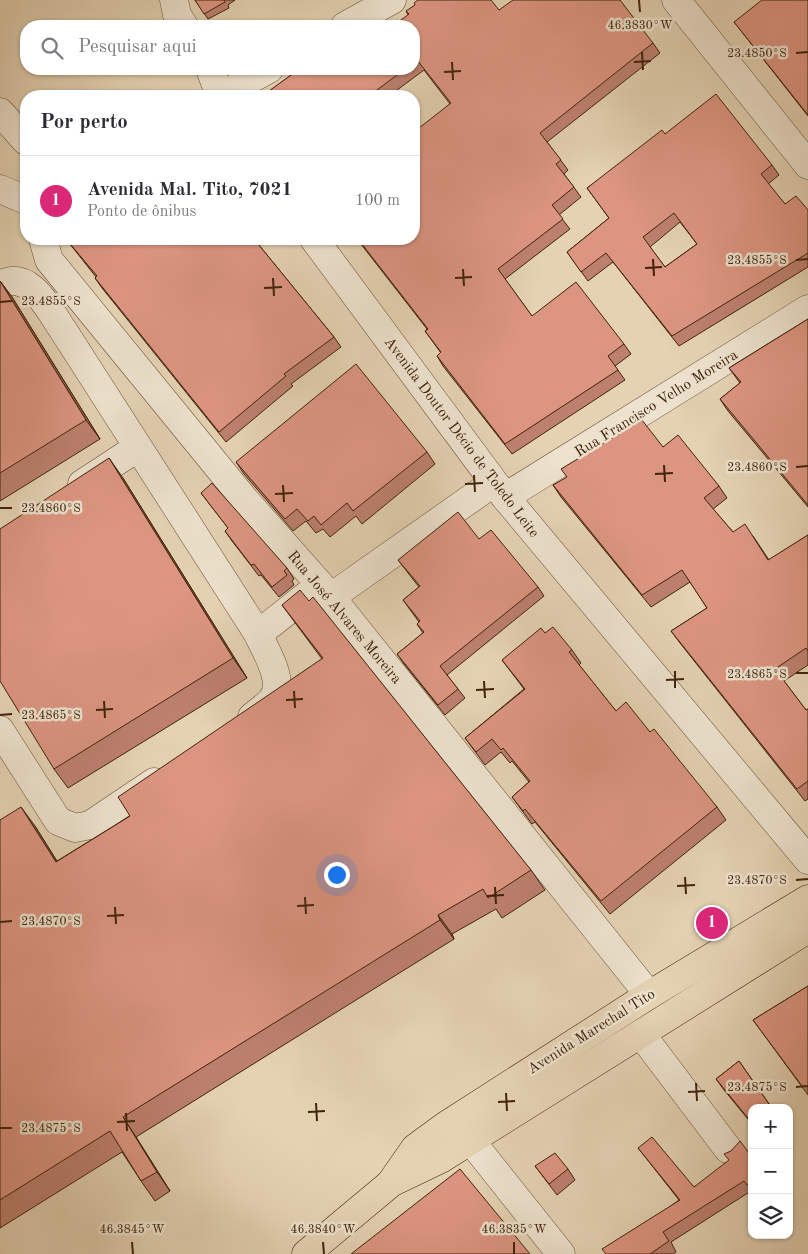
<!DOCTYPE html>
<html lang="pt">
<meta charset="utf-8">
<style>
body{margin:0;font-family:"Old Standard TT",serif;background:#f2f2f3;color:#2b2b33}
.controls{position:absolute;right:15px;bottom:15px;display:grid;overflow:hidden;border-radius:10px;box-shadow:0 1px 4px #0004}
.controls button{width:45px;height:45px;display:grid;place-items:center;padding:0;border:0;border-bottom:1px solid #e1e1e2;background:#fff;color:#2b2b33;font:25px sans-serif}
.you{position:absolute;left:336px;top:874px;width:18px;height:18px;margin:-12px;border:4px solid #fff;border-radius:50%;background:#1a73e8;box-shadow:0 0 0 8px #1a73e833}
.badge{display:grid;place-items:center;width:32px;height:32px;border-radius:50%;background:#db2777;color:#fff;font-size:16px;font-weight:700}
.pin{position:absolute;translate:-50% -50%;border:2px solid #fff;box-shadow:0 1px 5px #0006}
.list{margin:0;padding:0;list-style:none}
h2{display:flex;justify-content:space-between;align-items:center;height:65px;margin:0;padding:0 20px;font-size:21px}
h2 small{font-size:16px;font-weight:400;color:#7c7c81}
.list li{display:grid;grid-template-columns:32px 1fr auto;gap:15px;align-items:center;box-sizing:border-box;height:90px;padding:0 20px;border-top:1px solid #e1e1e2}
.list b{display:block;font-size:19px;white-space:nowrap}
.list p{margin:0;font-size:16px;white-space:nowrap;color:#7c7c81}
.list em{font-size:16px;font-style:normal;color:#7c7c81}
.icon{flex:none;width:28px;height:28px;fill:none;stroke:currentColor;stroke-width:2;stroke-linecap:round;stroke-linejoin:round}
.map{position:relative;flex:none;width:808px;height:1254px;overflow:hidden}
.search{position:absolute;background:#fff;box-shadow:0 1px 4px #0004;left:20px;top:20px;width:400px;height:55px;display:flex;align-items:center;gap:12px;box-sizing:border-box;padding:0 18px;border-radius:20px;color:#7c7c81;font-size:19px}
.panel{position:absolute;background:#fff;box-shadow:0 1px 4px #0004;left:20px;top:90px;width:400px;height:155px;border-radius:20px}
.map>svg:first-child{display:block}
</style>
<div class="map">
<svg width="808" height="1254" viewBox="0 0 808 1254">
<rect width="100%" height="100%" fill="#e4d2b3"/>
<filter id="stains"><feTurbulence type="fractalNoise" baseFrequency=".004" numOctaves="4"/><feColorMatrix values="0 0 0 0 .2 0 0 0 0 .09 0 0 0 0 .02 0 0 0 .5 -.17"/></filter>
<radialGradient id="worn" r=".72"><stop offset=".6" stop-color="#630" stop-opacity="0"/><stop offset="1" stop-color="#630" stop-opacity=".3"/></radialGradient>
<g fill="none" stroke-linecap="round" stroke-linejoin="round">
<defs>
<g id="minor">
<path d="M174 0 177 15 184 26"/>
<path d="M676 0 808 165"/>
<path d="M345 26 392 0"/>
<path d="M210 69 220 96"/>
<path d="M220 96 269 69"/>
<path d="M0 112 26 141"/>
<path d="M0 189 26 200"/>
<path d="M43 239 49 260 245 500 331 597 649 995"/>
<path d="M314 239 505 497 808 860"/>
<path d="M0 285C30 268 49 310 63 330L258 634C266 652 287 683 271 701 265 707 258 712 252 717"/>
<path d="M82 484 137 448"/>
<path d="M505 497 808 309"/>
<path d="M331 597 493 483"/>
<path d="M258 634 315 589"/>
<path d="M0 730 58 821 75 828 90 825 154 782"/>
<path d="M641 1034 728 1149"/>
<path d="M471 1141 561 1254"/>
</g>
<g id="major">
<path d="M392 1181 415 1148 445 1126 649 995 808 899"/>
<path d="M306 1254 391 1183 441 1159 808 929"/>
</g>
</defs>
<!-- minor casing -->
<use href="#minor" stroke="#6a4f35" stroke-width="29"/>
<!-- major casing -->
<use href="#major" stroke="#41230b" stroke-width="29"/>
<!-- minor -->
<use href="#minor" stroke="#ede2ce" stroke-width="28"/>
<!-- major -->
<use href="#major" stroke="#e4d2b3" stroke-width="28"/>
</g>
<!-- wall -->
<g fill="#bd806f" stroke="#41230b" fill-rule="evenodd">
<path d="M195 0H235L228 5 229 8 208 19Z"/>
<path d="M808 0V116L734 22Z"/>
<path d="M499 10 653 43 660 53 547 142 568 170 564 174 581 197 559 215 570 229 505 279 532 316 624 344 631 354 615 366 625 380 512 454 443 366 437 356 441 353 425 331 427 329 357 239H414L450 104 424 70 389 96H263L298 70 297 69H414V26L406 11Z"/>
<path d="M665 134 772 165 779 175 768 184 785 204 808 210V267L679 346 613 262 588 281 567 252 609 218 587 188ZM680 222 697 244 665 267 650 247Z"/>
<path d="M66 239H254L334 337 341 347 291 384 293 386 226 442 102 288 95 278 96 277Z"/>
<path d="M0 281 12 297 100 439 0 501Z"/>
<path d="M808 319V507L728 411 720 399 740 383 729 368Z"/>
<path d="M663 447 719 486 727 498 713 509 733 532 753 536 769 560 808 535V665L784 681 806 710 808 709V799L805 801 680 643 671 631 707 608 690 582 651 607 561 497 553 485Z"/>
<path d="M427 452 435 464 362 524 356 516 330 537 323 529 316 533 306 521 293 531 244 474 236 462Z"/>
<path d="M123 478 247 678 68 788 54 769Z"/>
<path d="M201 493 287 568 294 579 292 581 294 585 279 597 261 575 259 576 232 541 225 531 228 528Z"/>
<path d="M479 539 538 587 544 596 447 675 465 698 445 715 404 664 397 654 423 633 417 624 419 622 403 600 419 587 398 560Z"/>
<path d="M282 605 531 870 545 890 502 918 496 909 452 934 454 939 136 1137 170 1191 155 1201 141 1181 122 1152 0 1228V820L35 826 57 861 130 816 322 659 296 624Z"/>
<path d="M545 633 572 650 581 663 579 665 616 711 650 732 717 807 726 820 610 914 535 822 532 824 512 797 529 782 512 761 510 763 501 752 485 765 465 738 524 689 502 660Z"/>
<path d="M808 986V1095L753 1020Z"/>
<path d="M739 1061 772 1108H752V1124L724 1090 716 1079Z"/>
<path d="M638 1148 694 1187 752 1157V1192L751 1191 671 1242 676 1252 673 1254H606L679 1200 646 1158Z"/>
<path d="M535 1166 568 1169 575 1180 557 1195Z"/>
</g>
<!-- shaded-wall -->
<g fill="#9a685a" stroke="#41230b">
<path d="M0 281 12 297 100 439 86 420Z"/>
<path d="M109 458 123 478 247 678 233 658Z"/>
<path d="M21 807 35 826 69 881 56 862Z"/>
<path d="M438 915 452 934 454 939 440 920Z"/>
<path d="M123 1117 136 1137 170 1191 157 1172Z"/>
</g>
<!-- building -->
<g fill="#dc9581" stroke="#41230b" fill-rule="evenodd">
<path d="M195 0H224L225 2 204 14Z"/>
<path d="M418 0H491L499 10 513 0H620L653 43 540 133 561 160 556 164 574 187 552 205 563 219 498 269 532 316 576 282 624 344 608 356 618 370 505 444 437 356 441 352 425 331 428 329 358 239H414V132L451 103 417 60 414 62V26H393L409 14 406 11 415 5 414 3Z"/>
<path d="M762 0H808V115L734 22Z"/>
<path d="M297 69H405L369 96H262L298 70Z"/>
<path d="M716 94 772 165 761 174 785 204 796 196 808 210V253L672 336 606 253 581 272 567 252 609 218 587 188 662 130 665 134ZM674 213 697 244 665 267 643 237Z"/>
<path d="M66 239H254L334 337 284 374 286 376 219 432 95 278 97 276Z"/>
<path d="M0 281 86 420 0 473Z"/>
<path d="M808 319V505L720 399 741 382 729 368Z"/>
<path d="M356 364 427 452 353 511 347 503 321 525 314 516 308 521 297 509 285 519 236 462Z"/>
<path d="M642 420 663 447 678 435 719 486 704 498 733 532 745 524 768 560 808 535V651L806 648 775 669 806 710 808 709V781L797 789 671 631 707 608 682 570 642 595 553 485 567 477 561 469Z"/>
<path d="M109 458 233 658 54 769 0 681V529Z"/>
<path d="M212 483 287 568 284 571 287 575 272 587 254 564 251 565 225 531 228 528 201 493Z"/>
<path d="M458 512 479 539 491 530 538 587 440 666 458 689 438 705 397 654 424 632 417 624 420 621 403 600 420 586 398 560Z"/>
<path d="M300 590 309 601 313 597 531 870 488 898 483 889 438 915 440 920 123 1117 157 1172 141 1181 110 1131 0 1200V820L21 807 56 862 130 816 118 797 323 658 282 605Z"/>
<path d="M553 627 572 650 569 652 616 711 626 702 650 732 654 729 717 807 601 901 525 809 523 811 512 797 530 781 503 748 501 750 492 739 476 752 465 738 525 689 502 660 541 628 545 633Z"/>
<path d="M808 986V1086H802L753 1020Z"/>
<path d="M739 1061 771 1107 752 1108V1123L716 1079Z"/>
<path d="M652 1137 694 1187 729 1160 724 1154 731 1151 740 1141 752 1157V1181L747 1185 744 1181 663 1232 669 1241 650 1254H606L602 1249 680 1200 638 1148Z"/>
<path d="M555 1153 568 1169 549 1184 535 1166Z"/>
<path d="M460 1169 530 1254H351Z"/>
</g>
<!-- ticks -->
<path fill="none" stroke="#41230b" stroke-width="2" d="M639 0 640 12M642 52 643 70M796 53 808 52M452 62 453 80M634 62 651 61M444 72 461 71M653 259 654 276M796 260 808 259M645 268 662 267M463 269 464 286M273 278 274 296M455 278 472 277M264 288 282 287M0 302 12 301M664 465 665 482M796 467 808 466M655 474 673 473M474 475 475 492M465 484 483 483M283 485 284 502M275 494 293 493M0 508H12M675 671V688M796 673H808M666 680 684 679M484 681 485 698M476 690 494 689M294 691 295 708M286 700 303 699M104 701 105 718M96 710 113 709M0 715 12 714M685 877 686 894M796 880 808 879M677 886 695 885M495 887 496 904M487 896 504 895M305 897 306 914M297 906 314 905M115 907 116 924M107 916 124 915M0 922 12 921M696 1083 697 1101M796 1087 808 1086M688 1092 705 1091M506 1093 507 1111M498 1102 515 1101M316 1103 317 1121M308 1112 325 1111M126 1113 127 1131M117 1122 135 1121M0 1128H12M132 1242 133 1254M323 1242 324 1254M514 1242V1254"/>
<g text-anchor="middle" stroke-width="5" stroke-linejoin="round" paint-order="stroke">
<!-- street labels -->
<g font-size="15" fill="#41230b" stroke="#ede2ce">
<text transform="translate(656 403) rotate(-32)" y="5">Rua Francisco Velho Moreira</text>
<text transform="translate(462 437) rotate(53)" y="5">Avenida Doutor Décio de Toledo Leite</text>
<text transform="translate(345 617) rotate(50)" y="5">Rua José Alvares Moreira</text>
<text transform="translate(591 1031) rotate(-32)" y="5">Avenida Marechal Tito</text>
</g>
</g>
<g font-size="12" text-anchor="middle" fill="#41230b" stroke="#ede2ce" stroke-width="5" stroke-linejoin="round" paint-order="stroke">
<text x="640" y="29">46.3830°W</text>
<text x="757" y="57">23.4850°S</text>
<text x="757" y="264">23.4855°S</text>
<text x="51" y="305">23.4855°S</text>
<text x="757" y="471">23.4860°S</text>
<text x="51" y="512">23.4860°S</text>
<text x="757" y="678">23.4865°S</text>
<text x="51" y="719">23.4865°S</text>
<text x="757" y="884">23.4870°S</text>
<text x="51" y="925">23.4870°S</text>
<text x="757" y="1091">23.4875°S</text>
<text x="51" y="1132">23.4875°S</text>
<text x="132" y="1233">46.3845°W</text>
<text x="323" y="1233">46.3840°W</text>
<text x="514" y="1233">46.3835°W</text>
</g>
<rect width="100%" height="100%" filter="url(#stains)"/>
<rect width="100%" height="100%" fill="url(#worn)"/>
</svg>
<div class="controls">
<button>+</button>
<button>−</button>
<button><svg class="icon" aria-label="layers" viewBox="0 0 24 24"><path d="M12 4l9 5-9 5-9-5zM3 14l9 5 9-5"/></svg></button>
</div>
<div class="you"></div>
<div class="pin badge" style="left:712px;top:923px">1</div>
<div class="search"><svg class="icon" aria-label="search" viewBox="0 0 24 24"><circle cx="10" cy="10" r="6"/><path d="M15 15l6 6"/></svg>Pesquisar aqui</div>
<section class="panel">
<h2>Por perto<small></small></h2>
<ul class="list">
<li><span class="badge">1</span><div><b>Avenida Mal. Tito, 7021</b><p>Ponto de ônibus</p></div><em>100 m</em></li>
</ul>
</section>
</div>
